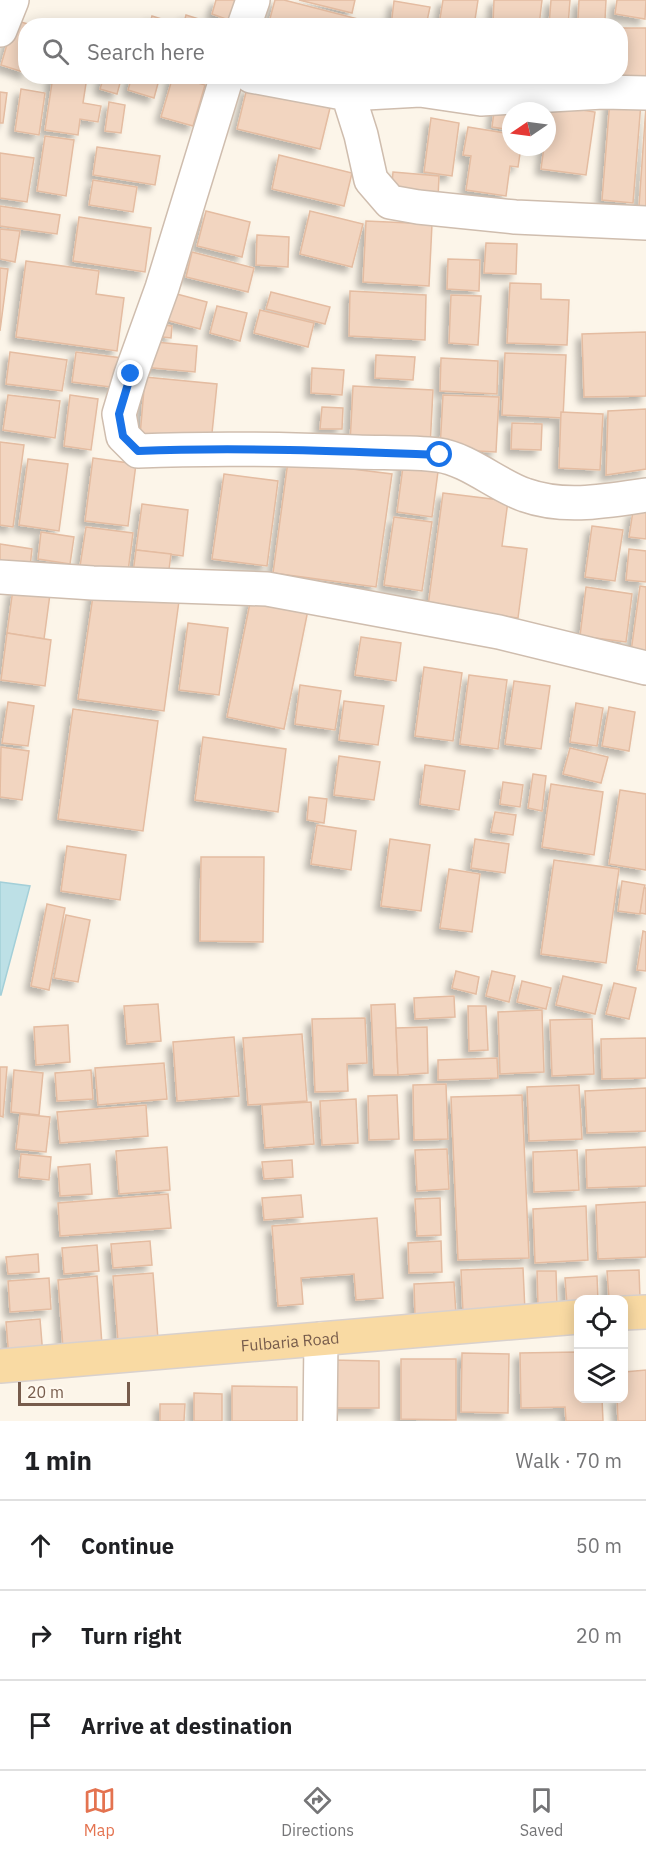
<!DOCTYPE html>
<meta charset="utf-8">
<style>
body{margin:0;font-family:"IBM Plex Sans",sans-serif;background:#f6f6f6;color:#202124}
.controls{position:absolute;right:18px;bottom:18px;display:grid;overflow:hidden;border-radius:12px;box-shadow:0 3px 15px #0003}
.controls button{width:54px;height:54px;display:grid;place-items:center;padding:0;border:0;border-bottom:2px solid #e0e0e0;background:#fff;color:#202124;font:30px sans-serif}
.compass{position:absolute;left:502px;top:102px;width:54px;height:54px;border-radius:50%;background:#fff;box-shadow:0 3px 15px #0003;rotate:257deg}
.scale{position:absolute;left:18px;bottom:15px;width:112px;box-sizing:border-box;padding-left:6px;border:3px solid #775c4c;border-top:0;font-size:16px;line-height:21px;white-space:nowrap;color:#775c4c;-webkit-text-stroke:4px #fff9ef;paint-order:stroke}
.stop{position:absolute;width:18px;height:18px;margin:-14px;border:4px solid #1a73e8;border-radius:50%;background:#fff}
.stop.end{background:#1a73e8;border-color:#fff;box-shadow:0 2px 6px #0008}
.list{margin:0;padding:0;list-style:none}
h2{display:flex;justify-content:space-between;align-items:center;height:78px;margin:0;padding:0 24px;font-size:26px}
h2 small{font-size:20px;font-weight:400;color:#757577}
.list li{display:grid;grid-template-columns:39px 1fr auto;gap:18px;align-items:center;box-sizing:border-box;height:90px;padding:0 24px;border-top:2px solid #e0e0e0}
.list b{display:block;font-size:22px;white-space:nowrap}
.list em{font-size:20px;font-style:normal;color:#757577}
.icon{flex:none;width:33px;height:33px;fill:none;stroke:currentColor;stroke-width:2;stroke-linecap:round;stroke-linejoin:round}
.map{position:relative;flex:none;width:646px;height:1421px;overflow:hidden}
.search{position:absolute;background:#fff;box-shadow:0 3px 15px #0003;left:18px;right:18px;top:18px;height:66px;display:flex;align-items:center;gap:15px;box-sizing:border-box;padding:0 21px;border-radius:24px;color:#757577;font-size:22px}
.sheet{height:348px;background:#fff}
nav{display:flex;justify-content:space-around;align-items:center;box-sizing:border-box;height:84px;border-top:2px solid #e0e0e0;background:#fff;font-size:16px;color:#757577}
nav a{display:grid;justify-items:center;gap:3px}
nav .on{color:#e47350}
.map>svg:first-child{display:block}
</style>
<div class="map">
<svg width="646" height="1421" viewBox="0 0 646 1421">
<defs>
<filter id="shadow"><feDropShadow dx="-5.5" dy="5.5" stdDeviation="3" flood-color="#0004"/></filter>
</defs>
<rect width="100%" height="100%" fill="#fcf5e9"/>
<!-- water -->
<path fill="#bde0e6" stroke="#a3cfd8" stroke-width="1.5" d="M0 882 30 886 1 995H0Z"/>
<!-- building -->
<g fill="#f2d5c0" stroke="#e4bca1" stroke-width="1.5" filter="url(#shadow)">
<path d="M216 0H240L238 26H224L226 19 212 14Z"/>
<path d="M275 0H284L358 19 356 26H268Z"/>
<path d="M299 0H355L352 13Z"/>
<path d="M443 0H478L474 26 439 25Z"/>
<path d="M494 0H542L539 26 493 23Z"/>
<path d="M551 0H570L568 26H549Z"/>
<path d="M579 0H606L605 20 578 19Z"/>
<path d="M617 0H646L645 19 615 14Z"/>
<path d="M394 1 430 7 426 26H391Z"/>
<path d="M186 15 221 26H183Z"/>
<path d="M152 16 168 21 167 26H149Z"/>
<path d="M14 20 35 26H26V73L1 65Z"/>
<path d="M620 28H646V86L620 76Z"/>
<path d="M53 76 87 77 83 103 101 106 98 122 80 119 78 135 45 130Z"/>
<path d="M104 76H122L117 94 100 89Z"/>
<path d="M132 76H160L154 98 128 90Z"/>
<path d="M173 76 205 85 193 126 161 117Z"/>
<path d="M479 76H533L532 90 478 85Z"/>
<path d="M247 88 330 108 320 149 237 129Z"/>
<path d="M21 89 45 93 39 135 15 131Z"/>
<path d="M0 92 7 93 3 123H0Z"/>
<path d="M610 99 641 102 633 203 602 200Z"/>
<path d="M109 102 125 105 121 133 105 131Z"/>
<path d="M495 105 511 111V130L492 127Z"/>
<path d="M551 105 595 112 586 175 541 169 544 147H547V130Z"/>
<path d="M646 106V207L639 206Z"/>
<path d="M431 118 459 123 452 176 424 172Z"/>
<path d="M468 127 511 134V147H521L518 167 510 166 506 196 466 190 471 156 463 155Z"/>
<path d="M45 136 74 140 66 196 37 191Z"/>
<path d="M97 147 160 156 155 185 93 175Z"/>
<path d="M0 153 34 158 27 202 0 198Z"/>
<path d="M279 155 352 173 344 206 272 189Z"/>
<path d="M393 172 439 176 438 199 391 195Z"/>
<path d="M93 180 137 187 133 212 89 205Z"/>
<path d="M0 206 60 215 57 234 0 226Z"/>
<path d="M206 211 250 222 242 257 197 246Z"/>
<path d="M310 211 363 224 352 267 300 254Z"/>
<path d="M79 217 151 228 145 272 73 261Z"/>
<path d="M366 221 432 224 429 286 363 282Z"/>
<path d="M0 229 20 231 15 262 0 259Z"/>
<path d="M257 235 289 237 288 267 256 265Z"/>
<path d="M486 243 517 244 516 274 484 273Z"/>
<path d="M192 252 254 268 248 292 186 277Z"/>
<path d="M448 259 480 260 479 291 447 289Z"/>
<path d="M26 261 99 271 96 294 124 298 117 351 16 337Z"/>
<path d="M0 268 8 269 0 331Z"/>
<path d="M510 283 541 284V299L569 300 567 345 507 343Z"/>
<path d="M350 291 426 295 425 340 349 336Z"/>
<path d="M271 292 330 307 325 324 266 309Z"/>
<path d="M173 293 207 302 200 329 166 320Z"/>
<path d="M451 295 481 296 478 345 449 343Z"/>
<path d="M217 306 247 313 240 341 210 333Z"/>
<path d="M260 310 314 323 308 347 254 333Z"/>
<path d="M155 324 172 326 171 338 154 336Z"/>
<path d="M646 332V396L584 397 582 334Z"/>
<path d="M145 341 197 346 195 372 143 367Z"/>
<path d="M10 352 67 360 62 391 6 384Z"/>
<path d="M76 352 122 358 118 388 72 382Z"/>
<path d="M505 353 566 355 563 418 502 415Z"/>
<path d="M376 355 415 357 413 380 375 378Z"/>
<path d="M441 358 498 361 497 394 440 391Z"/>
<path d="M312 368 344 370 342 395 311 393Z"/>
<path d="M145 377 217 384 211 443 140 436Z"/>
<path d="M353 386 433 390 430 447 350 443Z"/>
<path d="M8 395 60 401 55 438 3 430Z"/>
<path d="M70 395 98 399 91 450 64 446Z"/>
<path d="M443 395 499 397 496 452 440 449Z"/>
<path d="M322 407 343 408 342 429H320Z"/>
<path d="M646 409V469L606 475 608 411Z"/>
<path d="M561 412 603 414 600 470 559 468Z"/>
<path d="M512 423 542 424 541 450 511 449Z"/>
<path d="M0 442 24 445 13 527 0 525Z"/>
<path d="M93 458 136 464 128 526 85 521Z"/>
<path d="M28 459 68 464 59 531 19 525Z"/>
<path d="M404 459 439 464 432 517 397 512Z"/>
<path d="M288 461 392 474 376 587 273 573Z"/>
<path d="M224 474 278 481 267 566 212 559Z"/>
<path d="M443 493 508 501 502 546 527 549 518 618 428 606Z"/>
<path d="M142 504 188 510 183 556 136 550Z"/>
<path d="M633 511 646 512V539L629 537Z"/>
<path d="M394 517 432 522 422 591 384 585Z"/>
<path d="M592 526 623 530 615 581 585 577Z"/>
<path d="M86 527 133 533 127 579 79 573Z"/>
<path d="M41 532 74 537 70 564 38 559Z"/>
<path d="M0 544 32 549 29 576 0 572Z"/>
<path d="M629 549 646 551V582L626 580Z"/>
<path d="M136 550 171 554 167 585 132 580Z"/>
<path d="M640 586 646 587V654L631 652Z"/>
<path d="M586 587 632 594 626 642 580 636Z"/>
<path d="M13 589 50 594 44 639 7 633Z"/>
<path d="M94 589 179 601 164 711 78 699Z"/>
<path d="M251 598 308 610 284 729 227 717Z"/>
<path d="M188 623 228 628 219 695 179 690Z"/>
<path d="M7 633 51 640 45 686 1 680Z"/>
<path d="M361 637 401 643 396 681 355 675Z"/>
<path d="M424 667 462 673 453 741 415 736Z"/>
<path d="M469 675 507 680 498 749 460 744Z"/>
<path d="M514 681 550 686 541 749 505 744Z"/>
<path d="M300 685 341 691 335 730 295 724Z"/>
<path d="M344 701 384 706 378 745 339 740Z"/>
<path d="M8 702 34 706 28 746 2 743Z"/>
<path d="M576 703 603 708 597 746 570 742Z"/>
<path d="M609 707 635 712 629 751 602 746Z"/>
<path d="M73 709 158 721 143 831 58 819Z"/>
<path d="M203 737 286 749 278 812 195 800Z"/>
<path d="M1 747 29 751 22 800 0 797Z"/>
<path d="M570 748 608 757 601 783 563 774Z"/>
<path d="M339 756 380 762 374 800 334 795Z"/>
<path d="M425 765 465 771 459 810 420 804Z"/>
<path d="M533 774 546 776 542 811 528 808Z"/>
<path d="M503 782 523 785 520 807 500 804Z"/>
<path d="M551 784 603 792 594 855 542 847Z"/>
<path d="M620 790 646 794V870L609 864Z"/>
<path d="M309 797 327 799 324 823 307 820Z"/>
<path d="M495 812 516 815 513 835 491 832Z"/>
<path d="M317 825 356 831 351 870 311 864Z"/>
<path d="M390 839 430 845 421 911 381 906Z"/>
<path d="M475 839 509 844 505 873 471 868Z"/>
<path d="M67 846 126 855 120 900 61 891Z"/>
<path d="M201 857H264L263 942 200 941Z"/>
<path d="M554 860 619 869 606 963 541 954Z"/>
<path d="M449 869 480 874 472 932 440 928Z"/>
<path d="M622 881 645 885 640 914 618 911Z"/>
<path d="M644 888H646V914L640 913Z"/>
<path d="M47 904 65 908 49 990 31 986Z"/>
<path d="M66 915 90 920 78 982 54 978Z"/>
<path d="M643 931 646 932V971L637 970Z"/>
<path d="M456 971 479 977 476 994 452 988Z"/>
<path d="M492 971 515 976 509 1002 486 996Z"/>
<path d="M563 976 602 985 595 1014 556 1005Z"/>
<path d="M522 981 551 988 546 1009 517 1002Z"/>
<path d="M614 983 636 988 629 1019 606 1014Z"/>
<path d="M454 996 455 1017 415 1019 414 998Z"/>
<path d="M158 1004 161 1041 127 1044 124 1006Z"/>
<path d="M395 1004 398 1075H374L371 1005Z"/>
<path d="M468 1006H486L488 1050 469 1051Z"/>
<path d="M542 1010 544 1072 500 1074 498 1012Z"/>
<path d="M365 1018 367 1063 347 1064 348 1091 315 1092 312 1019Z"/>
<path d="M592 1019 594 1074 552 1076 550 1020Z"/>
<path d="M68 1025 70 1062 36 1065 34 1027Z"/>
<path d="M427 1027 428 1073 398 1075 396 1028Z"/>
<path d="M302 1034 307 1101 248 1105 243 1038Z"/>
<path d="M234 1037 239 1096 177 1101 173 1042Z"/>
<path d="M646 1038V1078L602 1079 601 1039Z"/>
<path d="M497 1058 498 1078 438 1080V1060Z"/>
<path d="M164 1063 167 1099 98 1105 95 1068Z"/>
<path d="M0 1067H7L3 1117 0 1116Z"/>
<path d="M14 1070 43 1073 39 1115 11 1112Z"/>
<path d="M91 1070 93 1099 57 1101 55 1073Z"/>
<path d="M446 1084 448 1139 414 1140 413 1085Z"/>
<path d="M579 1085 582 1139 529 1141 527 1087Z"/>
<path d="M646 1088V1131L587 1133 585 1091Z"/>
<path d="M397 1095 399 1139 369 1140 368 1096Z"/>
<path d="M522 1095 529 1258 458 1260 451 1097Z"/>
<path d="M356 1099 358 1143 322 1145 320 1101Z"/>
<path d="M311 1102 314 1144 265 1148 262 1105Z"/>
<path d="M146 1105 148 1136 60 1143 57 1112Z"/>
<path d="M20 1114 50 1117 46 1152 16 1149Z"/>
<path d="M167 1147 170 1190 119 1194 116 1151Z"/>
<path d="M646 1147V1186L587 1188 586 1150Z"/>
<path d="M447 1149 449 1189 417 1191 415 1150Z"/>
<path d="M577 1150 579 1190 534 1192 533 1152Z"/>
<path d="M21 1154 51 1157 49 1180 19 1177Z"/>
<path d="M292 1160 293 1177 264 1179 262 1162Z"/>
<path d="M90 1164 92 1194 60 1196 58 1167Z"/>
<path d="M168 1194 171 1228 60 1236 58 1203Z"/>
<path d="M301 1195 303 1217 264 1220 262 1198Z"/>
<path d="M440 1198 441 1235 417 1236 415 1199Z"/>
<path d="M646 1202V1257L598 1259 596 1205Z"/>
<path d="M586 1206 588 1260 535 1263 533 1209Z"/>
<path d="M377 1218 383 1298 356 1300 354 1274 301 1278 303 1304 278 1306 272 1226Z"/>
<path d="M150 1241 152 1265 113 1268 111 1244Z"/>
<path d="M441 1241 442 1272 409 1273 408 1243Z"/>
<path d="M97 1245 99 1271 64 1274 62 1248Z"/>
<path d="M38 1254 39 1272 8 1274 6 1257Z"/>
<path d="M523 1268 525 1311 463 1313 461 1270Z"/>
<path d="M639 1270 640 1298 609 1299 607 1271Z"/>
<path d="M537 1271H556L557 1306 538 1307Z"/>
<path d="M153 1273 158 1339 118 1342 113 1276Z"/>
<path d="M97 1276 102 1345 63 1348 58 1280Z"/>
<path d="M597 1276 598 1300H578V1305H567L565 1278Z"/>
<path d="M49 1278 51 1309 10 1312 8 1281Z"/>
<path d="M454 1282 456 1315 415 1316 414 1284Z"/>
<path d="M40 1319 43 1356 9 1359 6 1322Z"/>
<path d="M578 1352V1398H602L603 1421H566L565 1407 521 1408 520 1353Z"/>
<path d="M462 1353 509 1354 508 1413 461 1412Z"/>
<path d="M401 1359H456V1420L401 1419Z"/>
<path d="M330 1360 379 1361V1408H330Z"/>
<path d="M646 1370V1421H618L617 1398H624V1372Z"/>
<path d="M232 1386 297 1387V1421H232Z"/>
<path d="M194 1393 222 1394V1421H194Z"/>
<path d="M160 1404H185L184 1421H160Z"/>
</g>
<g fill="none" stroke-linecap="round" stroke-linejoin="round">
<defs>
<g id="minor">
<path d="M244 26 253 0"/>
<path d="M0 30 12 0"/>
<path d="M227 76 162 288 131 374 119 414 123 436 138 451C211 448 284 449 357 452 383 453 412 452 438 455 468 459 498 486 525 495 564 509 606 501 646 495"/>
<path d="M251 76 348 94 361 135 371 180 390 202 418 207 515 217 646 223"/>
<path d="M348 94 420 90 481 99 603 92 646 93"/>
<path d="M0 577 93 583 267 589 499 632 646 668"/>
<path d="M320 1421 321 1339"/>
</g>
<g id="major">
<path d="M624 1313 646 1312"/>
<path id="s1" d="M0 1366 578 1317"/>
</g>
</defs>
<!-- minor casing -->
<use href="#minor" stroke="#cfbdae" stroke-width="36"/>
<!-- major casing -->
<use href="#major" stroke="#d9d1cd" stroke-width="36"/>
<!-- minor -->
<use href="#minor" stroke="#fff" stroke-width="33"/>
<!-- major -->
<use href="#major" stroke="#f9daa3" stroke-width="33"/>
</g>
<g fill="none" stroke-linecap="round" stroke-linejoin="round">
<!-- route -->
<path stroke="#1a73e8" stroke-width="8" d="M131 374 119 414 123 436 138 451C239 447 340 451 440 455"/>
</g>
<g text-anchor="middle" stroke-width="5" stroke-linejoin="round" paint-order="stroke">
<!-- street labels -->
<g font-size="16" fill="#775c4c" stroke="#fff9ef">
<text dy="6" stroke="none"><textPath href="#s1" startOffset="291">Fulbaria Road</textPath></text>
</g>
</g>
</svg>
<div class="controls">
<button><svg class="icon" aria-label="locate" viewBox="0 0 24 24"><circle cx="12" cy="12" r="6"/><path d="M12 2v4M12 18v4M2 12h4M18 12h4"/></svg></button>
<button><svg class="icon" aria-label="layers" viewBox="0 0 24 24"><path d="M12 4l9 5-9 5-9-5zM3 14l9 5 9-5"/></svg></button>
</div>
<svg class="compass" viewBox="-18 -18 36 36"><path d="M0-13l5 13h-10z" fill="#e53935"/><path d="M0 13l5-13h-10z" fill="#757577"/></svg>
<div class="scale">20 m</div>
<div class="stop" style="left:440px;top:455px"></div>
<div class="stop end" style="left:131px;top:374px"></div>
<div class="search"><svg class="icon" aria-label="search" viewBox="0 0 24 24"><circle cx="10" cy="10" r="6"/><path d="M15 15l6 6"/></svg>Search here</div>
</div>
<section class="sheet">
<h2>1 min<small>Walk · 70 m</small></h2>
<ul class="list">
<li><svg class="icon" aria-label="ahead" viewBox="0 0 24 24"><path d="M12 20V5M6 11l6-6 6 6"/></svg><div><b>Continue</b></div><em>50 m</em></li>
<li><svg class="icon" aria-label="right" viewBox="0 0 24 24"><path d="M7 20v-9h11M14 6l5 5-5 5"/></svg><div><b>Turn right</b></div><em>20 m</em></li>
<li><svg class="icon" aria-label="arrive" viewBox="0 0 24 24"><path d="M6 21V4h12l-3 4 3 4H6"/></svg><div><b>Arrive at destination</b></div></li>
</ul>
</section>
<nav>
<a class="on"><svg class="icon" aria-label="map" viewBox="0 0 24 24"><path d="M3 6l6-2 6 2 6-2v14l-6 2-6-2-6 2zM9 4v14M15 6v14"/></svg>Map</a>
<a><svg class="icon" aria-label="directions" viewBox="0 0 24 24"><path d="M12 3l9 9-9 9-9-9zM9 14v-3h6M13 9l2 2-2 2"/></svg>Directions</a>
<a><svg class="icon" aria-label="saved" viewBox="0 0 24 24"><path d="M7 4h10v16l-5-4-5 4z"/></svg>Saved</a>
</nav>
